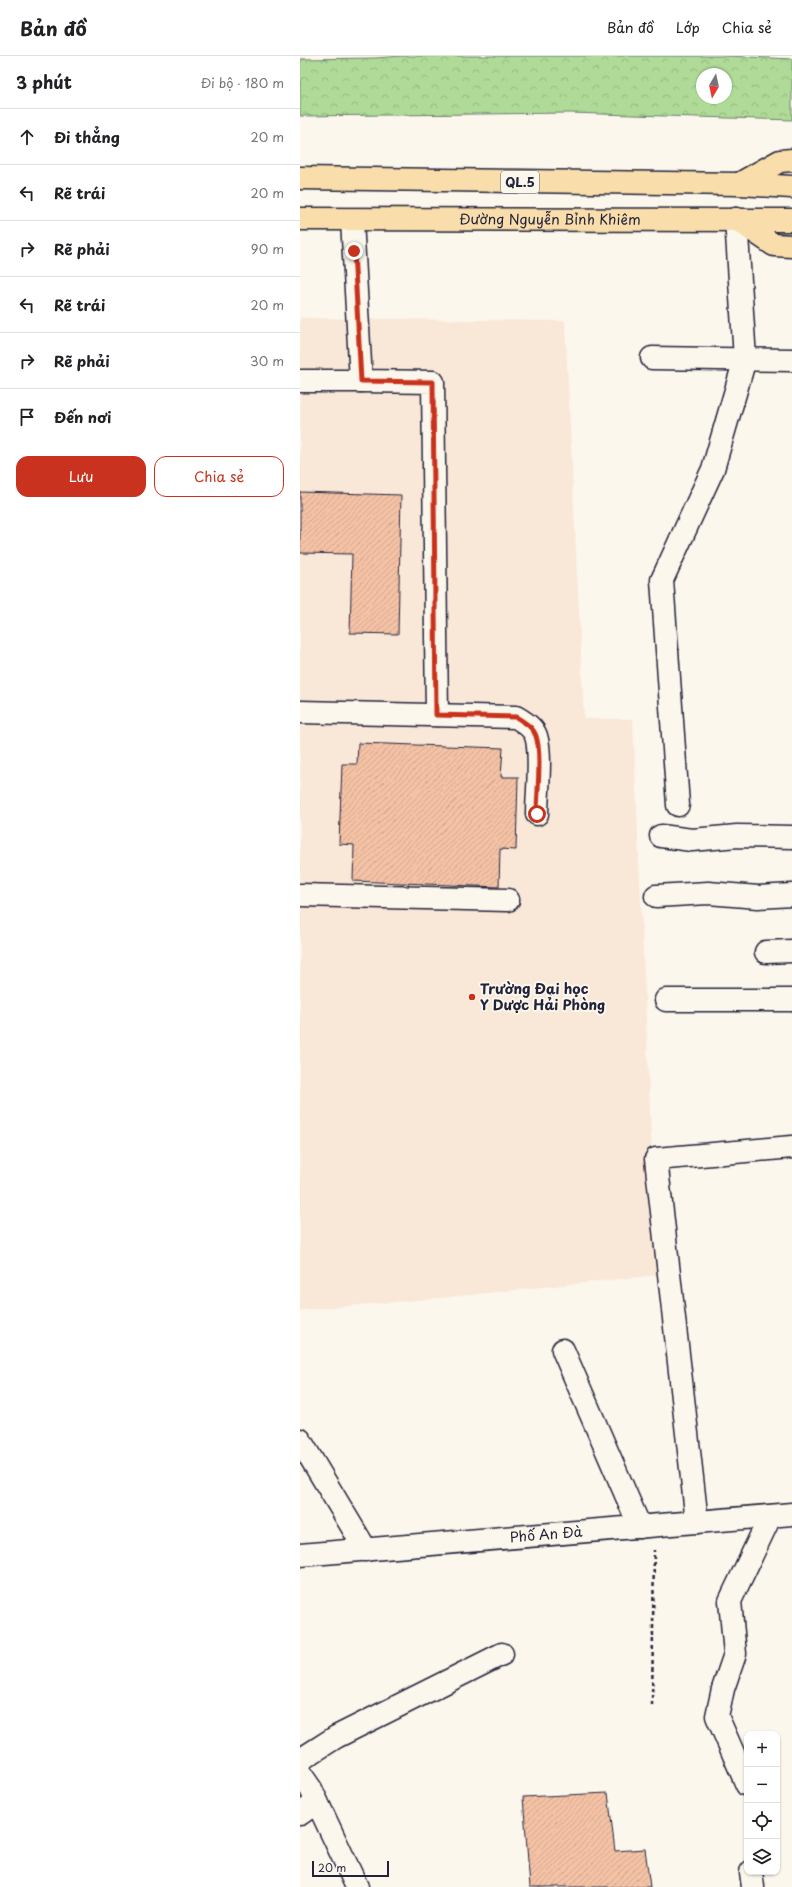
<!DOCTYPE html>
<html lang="vi">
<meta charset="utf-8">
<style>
body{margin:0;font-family:"Playpen Sans",sans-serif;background:#f6f6f6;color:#202124}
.controls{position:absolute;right:12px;bottom:12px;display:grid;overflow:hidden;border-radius:8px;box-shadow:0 1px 3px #0004}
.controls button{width:36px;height:36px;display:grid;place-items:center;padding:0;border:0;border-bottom:1px solid #e0e0e0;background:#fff;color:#202124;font:20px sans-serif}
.compass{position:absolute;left:396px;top:12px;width:36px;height:36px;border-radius:50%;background:#fff;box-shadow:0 1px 3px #0004;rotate:189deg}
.scale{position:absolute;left:12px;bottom:10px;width:77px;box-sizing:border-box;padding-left:4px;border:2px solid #22223b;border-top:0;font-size:11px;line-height:14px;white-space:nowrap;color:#22223b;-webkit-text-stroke:3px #fbf7ec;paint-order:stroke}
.stop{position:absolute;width:12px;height:12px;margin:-9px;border:3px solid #c8321e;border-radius:50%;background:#fff}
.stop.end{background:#c8321e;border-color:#fff;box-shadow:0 1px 4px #0008}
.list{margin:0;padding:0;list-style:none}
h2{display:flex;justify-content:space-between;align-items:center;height:52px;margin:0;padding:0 16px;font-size:17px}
h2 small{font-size:13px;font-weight:400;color:#757577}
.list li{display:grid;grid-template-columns:26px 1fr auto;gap:12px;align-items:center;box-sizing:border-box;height:56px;padding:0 16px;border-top:1px solid #e0e0e0}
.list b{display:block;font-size:15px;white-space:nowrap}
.list em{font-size:13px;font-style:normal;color:#757577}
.actions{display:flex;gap:8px;padding:12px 16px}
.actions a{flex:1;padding:9px 0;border:1px solid #c8321e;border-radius:12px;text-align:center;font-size:14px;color:#c8321e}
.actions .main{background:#c8321e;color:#fff}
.icon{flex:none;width:22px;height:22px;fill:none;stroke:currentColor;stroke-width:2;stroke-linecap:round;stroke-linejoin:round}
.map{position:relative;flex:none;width:492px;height:1831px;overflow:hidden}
header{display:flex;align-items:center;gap:24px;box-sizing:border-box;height:56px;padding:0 20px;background:#fff;border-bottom:1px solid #e0e0e0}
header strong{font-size:19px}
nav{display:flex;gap:22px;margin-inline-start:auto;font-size:14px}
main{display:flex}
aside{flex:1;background:#fff}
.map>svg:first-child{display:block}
</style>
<header>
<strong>Bản đồ</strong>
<nav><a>Bản đồ</a><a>Lớp</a><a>Chia sẻ</a></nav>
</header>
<main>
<aside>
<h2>3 phút<small>Đi bộ · 180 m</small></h2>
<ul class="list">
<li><svg class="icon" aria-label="ahead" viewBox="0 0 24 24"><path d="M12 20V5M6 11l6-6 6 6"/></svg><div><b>Đi thẳng</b></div><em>20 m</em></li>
<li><svg class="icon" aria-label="left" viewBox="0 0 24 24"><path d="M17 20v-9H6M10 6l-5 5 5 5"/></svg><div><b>Rẽ trái</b></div><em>20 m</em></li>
<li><svg class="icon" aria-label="right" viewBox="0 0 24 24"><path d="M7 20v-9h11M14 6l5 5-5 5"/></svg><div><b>Rẽ phải</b></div><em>90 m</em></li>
<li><svg class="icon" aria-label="left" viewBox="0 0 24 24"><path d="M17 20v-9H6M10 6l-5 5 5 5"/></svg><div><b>Rẽ trái</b></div><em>20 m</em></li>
<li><svg class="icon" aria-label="right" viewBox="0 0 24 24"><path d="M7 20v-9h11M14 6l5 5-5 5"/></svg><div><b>Rẽ phải</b></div><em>30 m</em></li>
<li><svg class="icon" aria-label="arrive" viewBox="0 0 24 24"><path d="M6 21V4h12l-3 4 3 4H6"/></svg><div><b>Đến nơi</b></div></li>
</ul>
<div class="actions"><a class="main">Lưu</a><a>Chia sẻ</a></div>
</aside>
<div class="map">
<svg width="492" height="1831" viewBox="0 0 492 1831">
<defs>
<pattern id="forest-crowns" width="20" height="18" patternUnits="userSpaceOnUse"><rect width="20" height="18" fill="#afda97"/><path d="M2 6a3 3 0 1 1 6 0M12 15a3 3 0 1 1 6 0" fill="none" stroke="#96bb83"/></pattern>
<pattern id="building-hatch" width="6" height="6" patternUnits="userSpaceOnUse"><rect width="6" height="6" fill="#f4c2a5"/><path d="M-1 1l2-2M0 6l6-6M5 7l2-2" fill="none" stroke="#d1a68f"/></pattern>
</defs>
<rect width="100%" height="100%" fill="#fbf7ec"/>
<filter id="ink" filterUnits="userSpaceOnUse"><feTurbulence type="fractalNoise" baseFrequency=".025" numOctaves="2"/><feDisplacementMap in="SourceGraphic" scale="8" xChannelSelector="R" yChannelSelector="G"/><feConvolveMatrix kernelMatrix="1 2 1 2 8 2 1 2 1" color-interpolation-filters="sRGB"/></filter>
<g filter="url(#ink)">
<!-- built -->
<path fill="#f9e7d7" d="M0 262 265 265 284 663H333L357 1219 140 1242 0 1254Z"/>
<!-- forest -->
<path fill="url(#forest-crowns)" stroke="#687e69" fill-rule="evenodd" d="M102 0H426L492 3V64L270 57 0 60V3L75 2ZM402 18H426V42H402Z"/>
<!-- building -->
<g fill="url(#building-hatch)" stroke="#22223b">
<path d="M0 436 101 439 98 578 50 577 52 498 0 497Z"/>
<path d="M58 687 203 692 201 721H218L216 794 200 793 199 831 53 825 54 789 39 788 42 708H57Z"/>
<path d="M308 1737 315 1795 345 1793 350 1831H230L223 1741Z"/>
</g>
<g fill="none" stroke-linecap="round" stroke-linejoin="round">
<defs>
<g id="minor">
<path d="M52 164 61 325 133 326 137 659"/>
<path d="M352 302 492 304"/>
<path d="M0 325H61"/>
<path d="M0 656 216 661C224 666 233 671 236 680 242 698 237 738 237 758"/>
<path d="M378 749 362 524 413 413 445 303 436 163"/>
<path d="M361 780 392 784 437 780 492 781"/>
<path d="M0 839 208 844"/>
<path d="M356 840 408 837 458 841 492 839"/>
<path d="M466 896 492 895"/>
<path d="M366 944H492"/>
<path d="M263 1294 340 1471"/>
<path d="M0 1384 66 1494"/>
<path d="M397 1466 356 1103 492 1091"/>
<path id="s1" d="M0 1499 492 1458"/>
<path d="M0 1704 36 1681 202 1598"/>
<path d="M0 1717 11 1733 57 1831"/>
<path d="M447 1729 417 1660 423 1633 435 1598 430 1545 470 1461"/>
<path d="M0 1758 17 1746"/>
<path d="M451 1816 453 1831"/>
</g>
<g id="major">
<path d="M439 128 480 105 492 104"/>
<path d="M436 163 474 189 492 190"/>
</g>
<g id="highway">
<path d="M0 122 439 128 492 131"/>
<path id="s2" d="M0 163 492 164"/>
</g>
</defs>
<!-- minor casing -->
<use href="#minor" stroke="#22223b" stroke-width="25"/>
<!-- major casing -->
<use href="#major" stroke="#22223b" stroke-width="25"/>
<!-- highway casing -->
<use href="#highway" stroke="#22223b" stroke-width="25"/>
<!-- path -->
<path stroke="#22223b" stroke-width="2.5" stroke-dasharray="4 3" stroke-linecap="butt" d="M352 1650 354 1494"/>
<!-- minor -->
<use href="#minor" stroke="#fbf7ec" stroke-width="22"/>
<!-- major -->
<use href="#major" stroke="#f9deab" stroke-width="22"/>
<!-- highway -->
<use href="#highway" stroke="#f9deab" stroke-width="22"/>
</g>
</g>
<g fill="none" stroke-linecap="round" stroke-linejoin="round" filter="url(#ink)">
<!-- route -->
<path stroke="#c8321e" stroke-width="5" d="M54 195 61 325 133 326 136 659 216 661C224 666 233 671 236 680 242 698 237 738 237 758"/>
</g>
<!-- markers -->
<circle fill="#c8321e" stroke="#fbf7ec" stroke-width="1.5" cx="172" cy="941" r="4"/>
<g text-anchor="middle" stroke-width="4" stroke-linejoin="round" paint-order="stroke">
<!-- shield labels -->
<rect fill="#fbf7ec" stroke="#636270" stroke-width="1" x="201" y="115" width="38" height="22" rx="3"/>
<g font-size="13" font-weight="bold" fill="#22223b">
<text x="220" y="131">QL.5</text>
</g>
<!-- street labels -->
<g font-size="14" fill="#22223b" stroke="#fbf7ec">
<text dy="5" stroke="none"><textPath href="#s2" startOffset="250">Đường Nguyễn Bỉnh Khiêm</textPath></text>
<text dy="5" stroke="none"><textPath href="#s1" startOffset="247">Phố An Đà</textPath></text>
</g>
<!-- poi labels -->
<g font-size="14" font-weight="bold" fill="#22223b" stroke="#fbf7ec" text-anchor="start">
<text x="180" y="938">Trường Đại học<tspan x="180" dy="16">Y Dược Hải Phòng</tspan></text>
</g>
</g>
</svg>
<div class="controls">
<button>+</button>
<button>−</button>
<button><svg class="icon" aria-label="locate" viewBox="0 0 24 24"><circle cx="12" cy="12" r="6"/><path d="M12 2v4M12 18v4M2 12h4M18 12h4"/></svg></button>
<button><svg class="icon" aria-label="layers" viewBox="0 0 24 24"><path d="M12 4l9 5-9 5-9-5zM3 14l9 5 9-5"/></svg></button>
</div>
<svg class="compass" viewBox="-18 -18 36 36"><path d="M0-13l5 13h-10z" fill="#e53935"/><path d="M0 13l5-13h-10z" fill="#757577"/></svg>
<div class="scale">20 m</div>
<div class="stop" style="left:237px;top:758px"></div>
<div class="stop end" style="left:54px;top:195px"></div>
</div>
</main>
